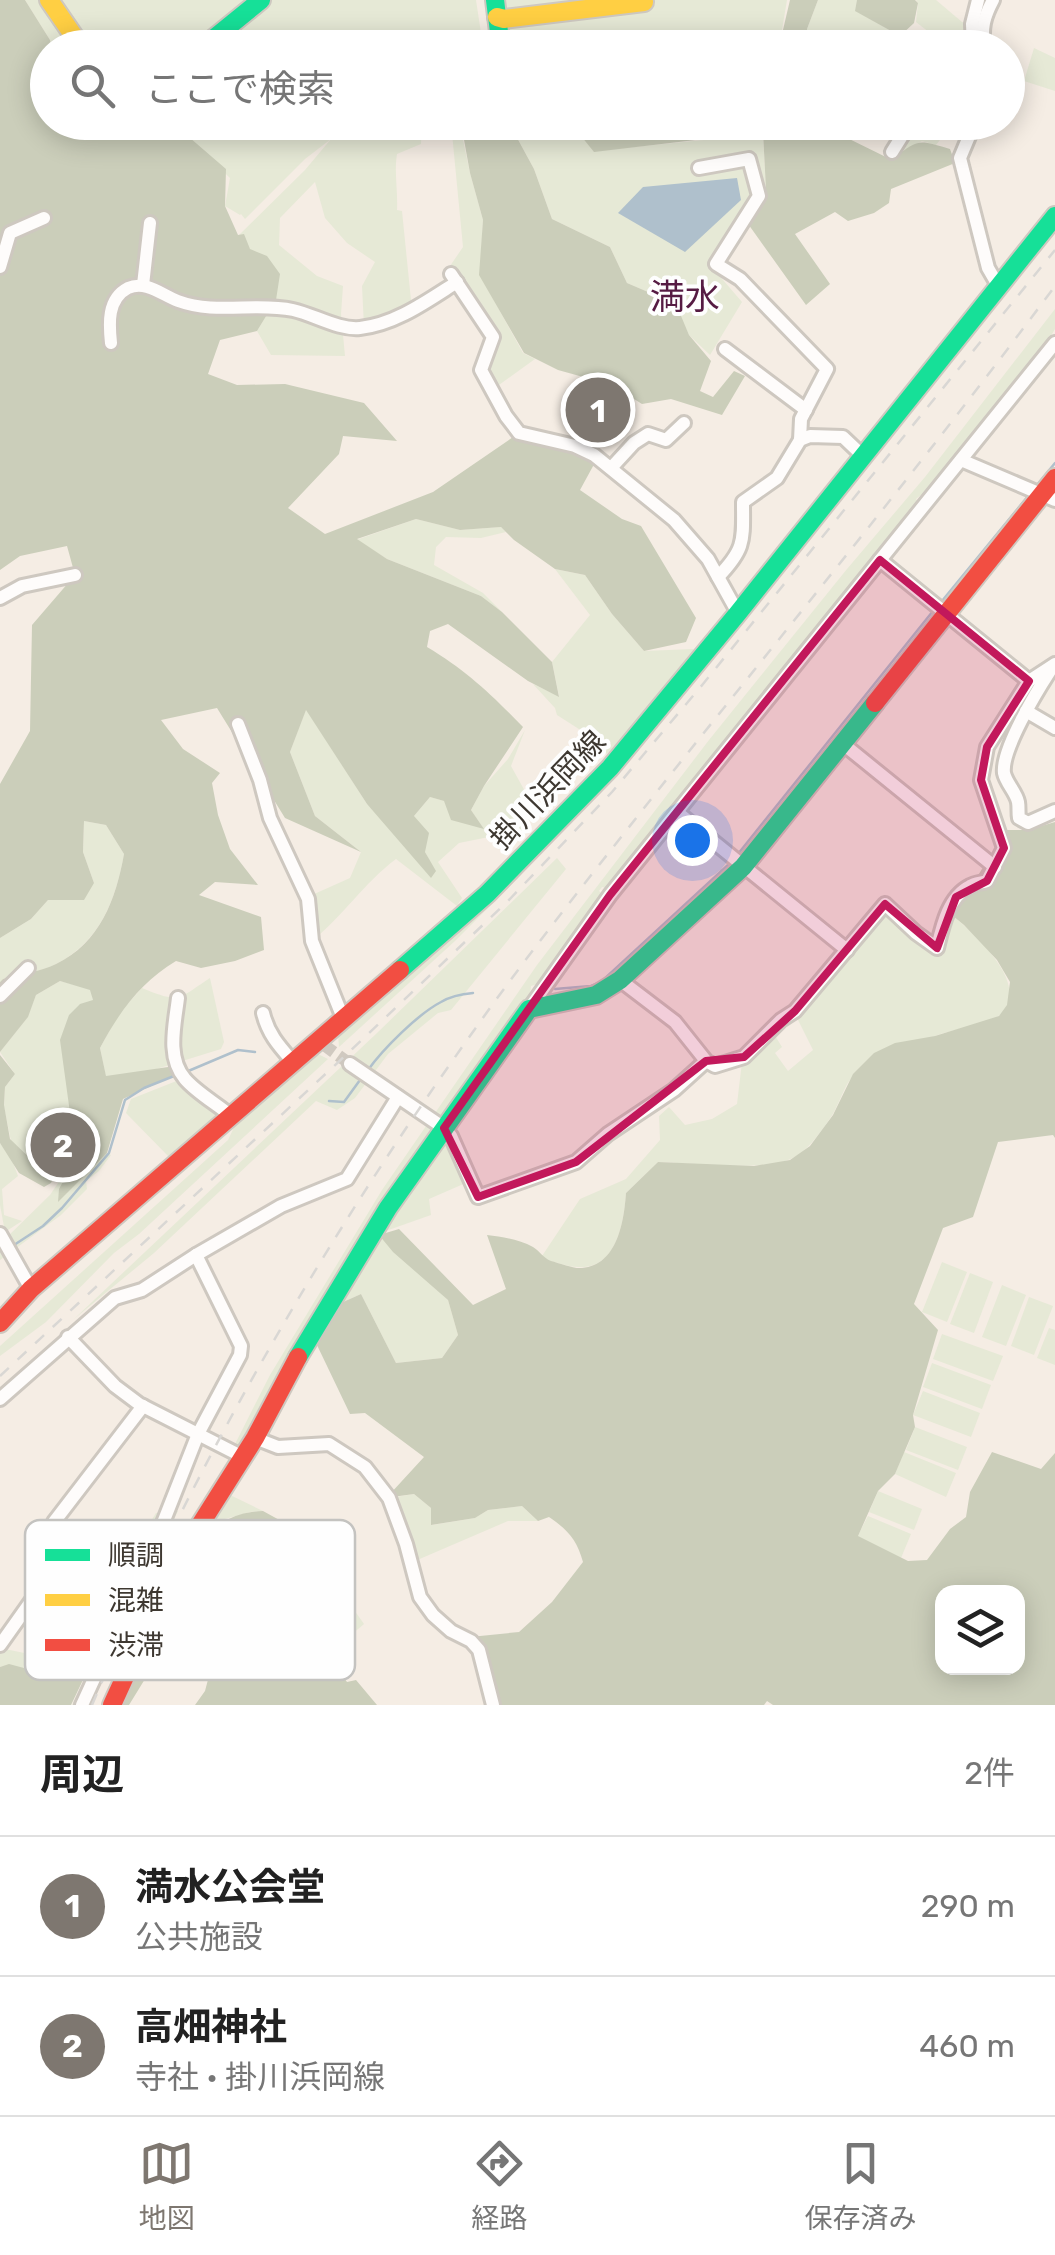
<!DOCTYPE html>
<html lang="ja">
<meta charset="utf-8">
<style>
body{margin:0;font-family:Rubik,"Noto Sans JP",sans-serif;background:#f6f6f6;color:#222}
.controls{position:absolute;right:30px;bottom:30px;display:grid;overflow:hidden;border-radius:20px;box-shadow:0 5px 25px #0003}
.controls button{width:90px;height:90px;display:grid;place-items:center;padding:0;border:0;border-bottom:2px solid #e0e0e0;background:#fff;color:#222;font:50px sans-serif}
.you{position:absolute;left:692px;top:840px;width:35px;height:35px;margin:-25px;border:8px solid #fff;border-radius:50%;background:#1a73e8;box-shadow:0 0 0 15px #1a73e833}
.badge{display:grid;place-items:center;width:65px;height:65px;border-radius:50%;background:#7e7770;color:#fff;font-size:32px;font-weight:700}
.pin{position:absolute;translate:-50% -50%;border:5px solid #fff;box-shadow:0 2px 10px #0006}
.list{margin:0;padding:0;list-style:none}
h2{display:flex;justify-content:space-between;align-items:center;height:130px;margin:0;padding:0 40px;font-size:42px}
h2 small{font-size:32px;font-weight:400;color:#767676}
.list li{display:grid;grid-template-columns:65px 1fr auto;gap:30px;align-items:center;box-sizing:border-box;height:140px;padding:0 40px;border-top:2px solid #e0e0e0}
.list b{display:block;font-size:38px;white-space:nowrap}
.list p{margin:0;font-size:32px;white-space:nowrap;color:#767676}
.list em{font-size:32px;font-style:normal;color:#767676}
.icon{flex:none;width:55px;height:55px;fill:none;stroke:currentColor;stroke-width:2;stroke-linecap:round;stroke-linejoin:round}
.map{position:relative;flex:none;width:1055px;height:1705px;overflow:hidden}
.search{position:absolute;background:#fff;box-shadow:0 5px 25px #0003;left:30px;right:30px;top:30px;height:110px;display:flex;align-items:center;gap:25px;box-sizing:border-box;padding:0 35px;border-radius:55px;color:#767676;font-size:38px}
.sheet{height:410px;background:#fff}
nav{display:flex;justify-content:space-around;align-items:center;box-sizing:border-box;height:140px;border-top:2px solid #e0e0e0;background:#fff;font-size:28px;color:#767676}
nav a{display:grid;justify-items:center;gap:5px}
nav .on{color:#7e7770}
.map>svg:first-child{display:block}
</style>
<div class="map">
<svg width="1055" height="1705" viewBox="0 0 1055 1705">
<rect width="100%" height="100%" fill="#f5ede4"/>
<!-- green -->
<g fill="#e6e9d6">
<path d="M25 0H476L481 33 456 48 51 47 50 40Z"/>
<path d="M502 0H787L779 48 507 47Z"/>
<path d="M818 0H857L856 11 900 36 902 47H808L807 29Z"/>
<path d="M916 0H936L962 22 972 24 968 47H948L916 22 918 3Z"/>
<path d="M1034 48 1055 58V91L1024 81Z"/>
<path d="M570 122 627 123 578 131 594 151 763 134 766 190 748 207 711 266 742 302 710 355 689 335 673 303 627 283 610 247 552 219 534 169 509 123Z"/>
<path d="M116 123H350L346 127 354 123H422L421 144 397 154C394 173 398 190 397 210L402 211 412 310 364 327 362 286 375 262 347 243 325 218 315 182 280 218 279 245 317 276 343 286 341 314 345 356 271 355 257 331 276 300 250 249 238 236 305 170 331 139 305 159 245 219 241 214 240 215 225 206 230 178 175 125 133 126 137 130 123 128Z"/>
<path d="M451 123H461L462 135 470 173 483 220 480 275 523 353 535 359 492 390 481 370 493 337 448 269 463 247Z"/>
<path d="M922 123H953L936 145 922 141 901 152 906 135Z"/>
<path d="M1055 309V329L1043 349 925 497 921 495 916 499 920 505 611 889 602 887 599 891 605 896 541 983 531 986 529 1004 445 1115H438L431 1125 434 1135 242 1449 233 1448 270 1375 382 1190 537 965 709 740 847 569 925 477Z"/>
<path d="M416 519 460 530 501 527 506 532 481 538 446 537 436 547 434 565 483 593 502 612 481 596 387 559 356 540Z"/>
<path d="M555 569 585 575 612 614 644 651 693 649 695 652 607 754 582 731 557 715 555 708 533 684 559 696 552 662 590 615Z"/>
<path d="M306 709 367 804 435 871 425 852 414 816 430 797 444 801 483 828 471 810 484 786 508 759 525 730 511 766 536 811 516 840 507 835H499L459 843 438 862 462 898 457 906 396 859C364 883 343 916 312 941V895L350 878 361 852 315 816 290 752Z"/>
<path d="M84 821 106 825 124 854C116 899 100 942 56 964 41 972 20 974 3 979L0 982V938L31 919 48 900 94 883 83 852Z"/>
<path d="M537 854 520 876 455 941 339 1047 338 1035Z"/>
<path d="M557 858 566 869 451 1010 438 1013 388 1054 355 1098 337 1110 316 1101 154 1253 74 1319 377 1033Z"/>
<path d="M886 912 937 951 953 916C974 933 1033 986 1000 1015 989 1024 950 1030 935 1036 909 1046 881 1058 858 1072 845 1080 840 1104 831 1117 820 1133 806 1154 788 1160 760 1171 690 1163 658 1162L626 1193C624 1221 617 1270 578 1267 568 1267 556 1262 546 1260L542 1256 580 1199 626 1179 660 1140 659 1116 669 1107 685 1125 712 1119 737 1104 742 1062 774 1034 782 1047 775 1053 788 1071 813 1050 797 1018Z"/>
<path d="M210 978 224 1042 221 1049 121 1080 106 1077 100 1048 119 1013 142 988C180 1004 178 999 210 978Z"/>
<path d="M60 981 91 989 93 1000 71 1112 79 1135 56 1122 36 1142 28 1156 11 1141 4 1107 5 1087 15 1074 0 1052 27 1018 36 995Z"/>
<path d="M316 1053 328 1059 139 1234 114 1253 46 1322 0 1356V1346L228 1140 237 1121Z"/>
<path d="M179 1080 224 1115 171 1159 126 1113 131 1099Z"/>
<path d="M447 1139 468 1182 429 1199 431 1215 380 1233Z"/>
<path d="M0 1143 12 1160 18 1176 2 1189 4 1215 22 1221 5 1232 0 1205Z"/>
<path d="M85 1143 111 1155 99 1171 86 1181 87 1189 61 1215 0 1260V1244L50 1195Z"/>
<path d="M379 1235 448 1300 458 1335 442 1358 396 1363 361 1294 341 1303Z"/>
<path d="M942 1262 967 1272 947 1322 922 1312Z"/>
<path d="M970 1273 993 1282 974 1333 950 1324Z"/>
<path d="M1002 1285 1026 1295 1006 1346 982 1337Z"/>
<path d="M1029 1297 1053 1306 1034 1355 1011 1346Z"/>
<path d="M1049 1328 1055 1330V1365L1037 1358Z"/>
<path d="M942 1334 1003 1356 993 1381 933 1359Z"/>
<path d="M932 1363 991 1385 982 1409 923 1387Z"/>
<path d="M923 1391 980 1413 971 1437 913 1415Z"/>
<path d="M915 1427 967 1447 958 1470 906 1450Z"/>
<path d="M904 1452 956 1473 946 1497 895 1474Z"/>
<path d="M878 1491 922 1509 914 1530 869 1512Z"/>
<path d="M228 1494 263 1511 250 1512 225 1519 223 1526 199 1538Z"/>
<path d="M414 1494 431 1508 432 1525 475 1518 488 1510 522 1506 538 1521H508L415 1561 389 1498Z"/>
<path d="M178 1511 81 1705H72L112 1621 143 1534 156 1513Z"/>
<path d="M868 1516 911 1534 901 1558 857 1537Z"/>
<path d="M347 1600 364 1624 345 1640 327 1618Z"/>
<path d="M5 1649 34 1655 74 1649 39 1672 9 1665 0 1667V1650Z"/>
</g>
<!-- forest -->
<g fill="#cbceba" fill-rule="evenodd">
<path d="M0 0H25L50 40 51 47 48 48V122L116 123C133 135 154 128 175 125L226 169 225 206 238 235 244 234 250 249 267 256 280 274 276 300 257 331 220 340 208 374 237 385 285 384 364 403 397 441 343 436 339 454 288 508 325 534 433 492 519 433 598 457 580 490 622 519 641 526 696 618 686 642 644 651 612 614 585 575 555 569 514 540 501 527 460 530 416 519 357 539 387 559 481 596 502 612 552 662 559 697 528 681 448 624 430 631 427 647C467 671 491 694 523 727L484 786 471 810 484 829 451 820 444 801 430 797 414 816 429 833 425 852 436 871 431 878 367 804 306 710 290 752 315 816 361 852 285 818 217 708 161 720 183 749 220 773 212 783 218 815 230 849 258 885 215 882 199 895 261 917 264 950 235 961 201 968 176 961C141 982 119 1012 100 1048L106 1076 175 1066 179 1073 123 1099 107 1153 58 1202 59 1189 84 1143 70 1113 60 1040 69 1015 80 1004 93 1000 90 990 60 981 36 995 28 1017 0 1052V982L3 979C19 974 40 972 56 964 100 943 116 899 124 854L106 825 84 821 83 852 94 883 84 900H48L31 919 0 938V784L30 731 32 625 75 575 67 546 20 556 0 570Z"/>
<path d="M790 0H818L807 29 808 47H779Z"/>
<path d="M857 0H915L918 3 914 23 900 36 855 11Z"/>
<path d="M627 122 824 123 831 130 892 160C919 138 918 140 950 149L955 163 891 189 889 203 874 213 848 221 835 212 795 234 830 284 806 305 746 221 766 190 763 132 594 152 577 131Z"/>
<path d="M461 123H509L534 169 552 219 610 247 627 283 676 304 689 335 711 361 700 391 713 397 734 371 745 376 722 415 671 399 642 404 612 385 558 370 524 353 479 275 483 220 470 173Z"/>
<path d="M1055 822V1138L1053 1135 998 1142 973 1217 943 1228 914 1304 938 1330 913 1415 915 1427 895 1474 878 1491 858 1536 908 1561 927 1560 950 1529 966 1517 970 1492 992 1452 1041 1469 1055 1453V1705H773L767 1701 764 1705H493L470 1637 519 1632 552 1602 583 1562C577 1540 568 1530 549 1517L538 1521 522 1506 488 1510 475 1518 431 1525V1508L414 1494 392 1497 390 1494 424 1457 365 1413 350 1414 316 1343 341 1303 361 1294 396 1363 442 1358 458 1335 448 1300 393 1252 379 1235 399 1229 473 1305 506 1289 487 1235C502 1237 519 1239 533 1247 540 1251 543 1258 551 1261 559 1263 574 1269 582 1268 618 1265 624 1220 626 1193L658 1162 754 1166 790 1160 810 1146 833 1115 853 1074 874 1053 895 1043 935 1036 999 1016 1007 1005 1010 982 997 960 964 925 953 916 1006 830H1028ZM942 1592H1018V1668H942Z"/>
<path d="M0 1055 15 1074 5 1087 4 1105 10 1139 36 1164 57 1169 51 1183 44 1187 19 1173 0 1143Z"/>
<path d="M263 1511 283 1522 299 1534 295 1572 309 1601 335 1637 325 1652 347 1682 356 1680 377 1705H195L205 1691 221 1630 242 1621 260 1626 264 1582 254 1580 257 1553 269 1549 266 1538 232 1531 225 1549 129 1705H115L199 1538 224 1526V1522C236 1514 249 1512 263 1511Z"/>
<path d="M102 1640 71 1705H0V1667L9 1664 39 1672 74 1649Z"/>
</g>
<!-- water -->
<path fill="#afc0cc" d="M737 178 741 200 685 252 618 213 643 187Z"/>
<g fill="none" stroke-linecap="round" stroke-linejoin="round">
<!-- stream -->
<g stroke="#afc0cc" stroke-width="2.5">
<path d="M1037 485 1055 463"/>
<path d="M942 601 1029 495"/>
<path d="M738 854 933 611"/>
<path d="M555 989 591 986 601 982 729 864"/>
<path d="M368 1070C383 1049 418 1014 441 1002 451 996 462 994 473 993"/>
<path d="M186 1072 238 1050 255 1052"/>
<path d="M329 1101 344 1102 360 1080"/>
<path d="M11 1247 43 1226 62 1208 109 1153 125 1100 144 1088 174 1076"/>
</g>
<!-- street-tunnel -->
<path stroke="#d0c9c0" stroke-width="12" stroke-dasharray="12 6" stroke-linecap="butt" d="M324 1045 350 1064"/>
<defs>
<g id="street">
<path d="M973 48 972 24 978 0"/>
<path d="M984 48C981 28 984 17 993 0"/>
<path d="M975 122 960 158 988 268 999 287"/>
<path d="M892 152 907 128 913 122"/>
<path d="M699 168 749 159 759 196 716 264 740 279 827 369 801 419 800 440"/>
<path d="M0 267 10 233 44 218"/>
<path d="M451 274 493 337 481 370 506 416 519 433 575 446 594 455 674 520 708 559 738 613"/>
<path d="M143 285 150 223"/>
<path d="M111 343C109 324 107 299 128 288 146 280 162 295 178 301 216 315 255 302 293 310 315 315 338 330 360 328 396 324 427 301 457 282"/>
<path d="M725 349 806 410"/>
<path d="M961 460 1055 500"/>
<path d="M611 468 634 443 648 434 666 440 684 423"/>
<path d="M880 560 1029 681"/>
<path d="M718 577C746 548 743 540 743 502L777 478 800 440 810 436 843 437 863 456"/>
<path d="M0 598 22 586 75 575"/>
<path d="M1050 671C1037 691 1001 750 1004 773 1006 783 1016 792 1018 802 1019 807 1018 813 1019 818L1028 823 1055 811"/>
<path d="M1026 711 1055 728"/>
<path d="M238 724 260 780 270 818 308 899 312 941 343 1018"/>
<path d="M842 743 995 867"/>
<path d="M677 812 847 950"/>
<path d="M620 980 675 1022 706 1061 715 1066 744 1057 781 1020 795 1011 885 904 916 933 937 948C942 927 948 897 970 886 975 883 981 883 987 881L1004 848 981 780 987 747 1029 681 1055 664"/>
<path d="M0 996 28 968"/>
<path d="M178 998C175 1024 166 1057 185 1079 197 1093 217 1104 231 1116"/>
<path d="M529 1009 610 895 1055 343"/>
<path d="M263 1013C268 1034 279 1046 293 1062"/>
<path d="M350 1064 444 1128 451 1136 478 1197 576 1162 608 1134 674 1090 706 1061"/>
<path d="M0 1234 31 1289"/>
<path d="M68 1337 115 1386 139 1404 243 1457"/>
<path d="M0 1399 115 1298 142 1290 196 1255 281 1206 347 1179 398 1097"/>
<path d="M255 1438 278 1447 329 1444 365 1467 389 1498 406 1544 420 1597 433 1615 451 1631 471 1641 479 1650 493 1705"/>
<path d="M0 1645 66 1552 58 1538 54 1522 143 1406"/>
<path d="M82 1705 148 1561 198 1434 240 1355 241 1346 196 1255"/>
</g>
<g id="fast">
<path d="M495 0 501 48"/>
<path d="M202 48 261 0"/>
<path d="M400 970 487 894 610 768 738 613 1055 216"/>
<path d="M298 1357 388 1208 529 1009 596 995 620 980 743 867 875 703"/>
</g>
<g id="slow">
<path d="M49 0 82 48"/>
<path d="M497 17 504 19 644 2"/>
</g>
<g id="jam">
<path d="M875 703 1055 478"/>
<path d="M0 1323 31 1289 400 970"/>
<path d="M112 1705 166 1587 200 1525 255 1438 298 1357"/>
</g>
</defs>
<!-- street casing -->
<use href="#street" stroke="#cec8c0" stroke-width="18"/>
<!-- fast casing -->
<use href="#fast" stroke="#cec8c0" stroke-width="22"/>
<!-- slow casing -->
<use href="#slow" stroke="#cec8c0" stroke-width="22"/>
<!-- jam casing -->
<use href="#jam" stroke="#cec8c0" stroke-width="22"/>
<!-- street -->
<use href="#street" stroke="#fefcfb" stroke-width="12"/>
<!-- fast -->
<use href="#fast" stroke="#16e098" stroke-width="18"/>
<!-- slow -->
<use href="#slow" stroke="#ffcf43" stroke-width="18"/>
<!-- jam -->
<use href="#jam" stroke="#f24e42" stroke-width="18"/>
<!-- rail -->
<g stroke="#d9d7d4" stroke-width="2.5" stroke-dasharray="12 12" stroke-linecap="butt">
<path d="M0 1376 347 1054 507 902 612 792 703 684 1055 250"/>
<path d="M92 1705C193 1467 324 1239 475 1029 533 947 597 868 659 789 792 622 928 457 1055 286"/>
</g>
</g>
<!-- marked area -->
<path fill="#c2185b" fill-opacity="0.2" stroke="#c2185b" stroke-width="8" stroke-linejoin="round" d="M880 560 1029 681 987 747 981 780 1004 848 987 881 956 897 937 948 885 904 795 1011 744 1057 706 1061 576 1162 478 1197 444 1128 610 895Z"/>
<g text-anchor="middle" stroke-width="8" stroke-linejoin="round" paint-order="stroke">
<!-- street labels -->
<g font-size="30" fill="#3e3831" stroke="#fefefe">
<text transform="translate(548 790) rotate(-46)" y="10">掛川浜岡線</text>
</g>
<!-- quarter labels -->
<g font-size="35" fill="#561b43" stroke="#fefefe">
<text x="685" y="309">満水</text>
</g>
</g>
<!-- legend -->
<rect x="25" y="1520" width="330" height="160" rx="15" fill="#fefefe" stroke="#c4c3c0" stroke-width="2.5"/>
<rect x="45" y="1549" width="45" height="12" fill="#16e098"/>
<rect x="45" y="1594" width="45" height="12" fill="#ffcf43"/>
<rect x="45" y="1639" width="45" height="12" fill="#f24e42"/>
<g font-size="28" fill="#3e3831">
<text x="108" y="1565">順調</text>
<text x="108" y="1610">混雑</text>
<text x="108" y="1655">渋滞</text>
</g>
</svg>
<div class="controls">
<button><svg class="icon" aria-label="layers" viewBox="0 0 24 24"><path d="M12 4l9 5-9 5-9-5zM3 14l9 5 9-5"/></svg></button>
</div>
<div class="you"></div>
<div class="pin badge" style="left:598px;top:410px">1</div>
<div class="pin badge" style="left:63px;top:1145px">2</div>
<div class="search"><svg class="icon" aria-label="search" viewBox="0 0 24 24"><circle cx="10" cy="10" r="6"/><path d="M15 15l6 6"/></svg>ここで検索</div>
</div>
<section class="sheet">
<h2>周辺<small>2件</small></h2>
<ul class="list">
<li><span class="badge">1</span><div><b>満水公会堂</b><p>公共施設</p></div><em>290 m</em></li>
<li><span class="badge">2</span><div><b>高畑神社</b><p>寺社 · 掛川浜岡線</p></div><em>460 m</em></li>
</ul>
</section>
<nav>
<a class="on"><svg class="icon" aria-label="map" viewBox="0 0 24 24"><path d="M3 6l6-2 6 2 6-2v14l-6 2-6-2-6 2zM9 4v14M15 6v14"/></svg>地図</a>
<a><svg class="icon" aria-label="directions" viewBox="0 0 24 24"><path d="M12 3l9 9-9 9-9-9zM9 14v-3h6M13 9l2 2-2 2"/></svg>経路</a>
<a><svg class="icon" aria-label="saved" viewBox="0 0 24 24"><path d="M7 4h10v16l-5-4-5 4z"/></svg>保存済み</a>
</nav>
